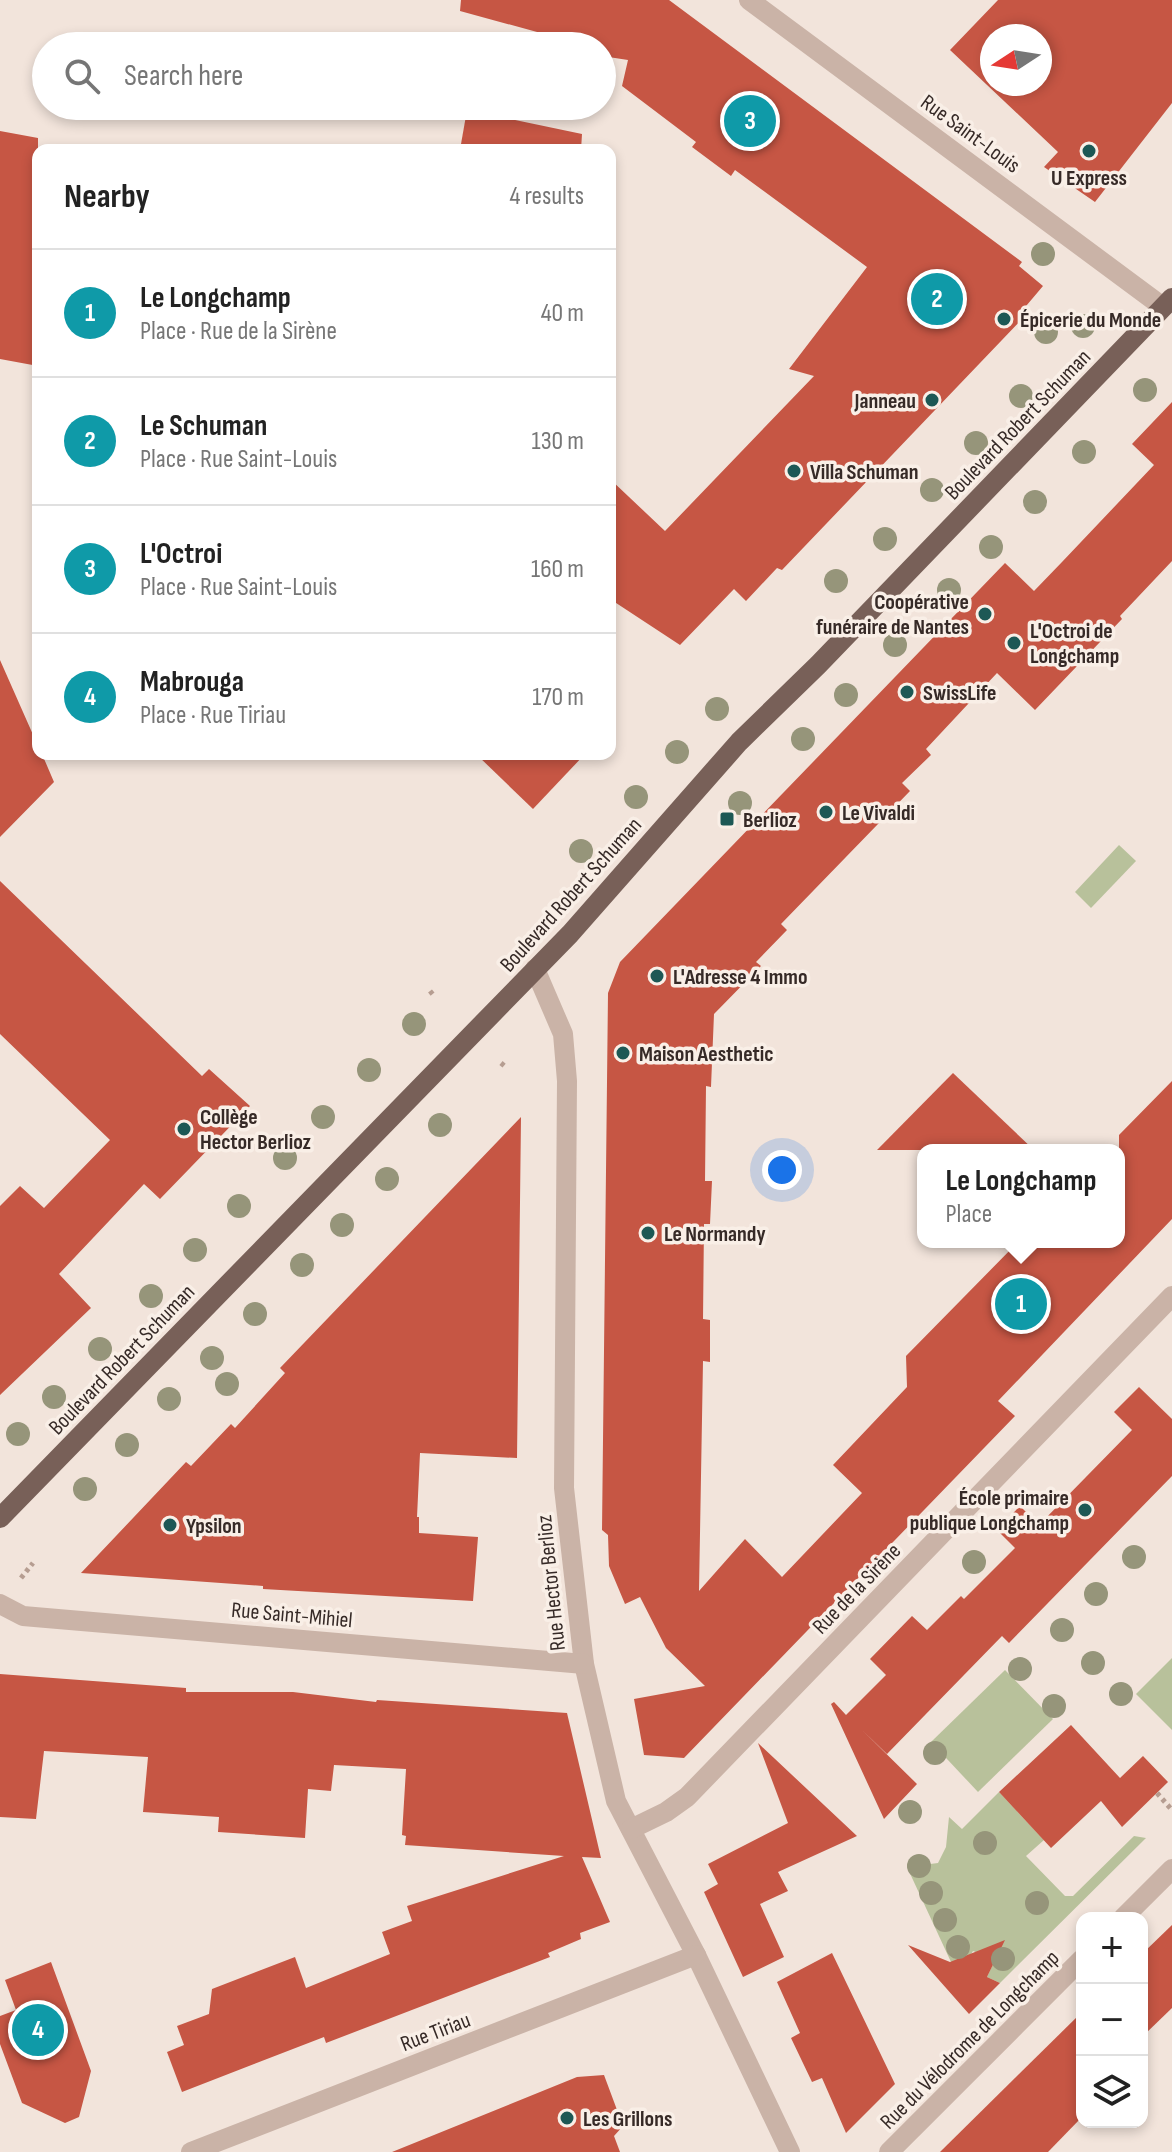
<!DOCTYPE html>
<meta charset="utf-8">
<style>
body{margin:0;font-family:"Sofia Sans Condensed",sans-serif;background:#f2f2f2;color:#222}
.controls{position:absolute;right:24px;bottom:24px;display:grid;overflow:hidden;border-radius:16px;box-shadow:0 4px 12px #0003}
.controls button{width:72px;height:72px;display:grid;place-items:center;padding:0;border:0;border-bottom:2px solid #e0e0e0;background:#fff;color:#222;font:40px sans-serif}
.compass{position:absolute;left:980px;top:24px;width:72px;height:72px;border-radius:50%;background:#fff;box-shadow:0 4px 12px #0003;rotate:258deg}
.you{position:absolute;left:782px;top:1170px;width:28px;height:28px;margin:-20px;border:6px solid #fff;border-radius:50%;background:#1a73e8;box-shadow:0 0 0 12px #1a73e833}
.badge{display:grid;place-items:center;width:52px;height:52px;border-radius:50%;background:#1d5855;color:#fff;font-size:26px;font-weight:700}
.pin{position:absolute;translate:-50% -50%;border:4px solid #fff;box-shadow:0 2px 8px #0006}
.popup{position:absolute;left:917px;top:1144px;width:208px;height:104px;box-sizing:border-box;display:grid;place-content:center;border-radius:16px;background:#fff;filter:drop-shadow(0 2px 6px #0005);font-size:26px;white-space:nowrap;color:#767676}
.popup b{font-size:30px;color:#222}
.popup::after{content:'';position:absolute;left:50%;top:100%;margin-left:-16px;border:16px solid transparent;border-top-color:#fff}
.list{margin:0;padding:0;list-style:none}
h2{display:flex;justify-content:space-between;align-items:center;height:104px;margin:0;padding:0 32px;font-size:34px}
h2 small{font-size:26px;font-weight:400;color:#767676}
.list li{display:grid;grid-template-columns:52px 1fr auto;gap:24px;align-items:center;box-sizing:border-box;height:128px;padding:0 32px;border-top:2px solid #e0e0e0}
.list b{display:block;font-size:30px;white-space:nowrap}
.list p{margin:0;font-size:26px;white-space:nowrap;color:#767676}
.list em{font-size:26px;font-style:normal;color:#767676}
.icon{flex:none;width:44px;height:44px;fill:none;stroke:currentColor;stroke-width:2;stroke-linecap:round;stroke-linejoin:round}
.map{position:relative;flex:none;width:1172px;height:2152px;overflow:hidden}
.search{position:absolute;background:#fff;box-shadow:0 4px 12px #0003;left:32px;top:32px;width:584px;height:88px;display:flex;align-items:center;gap:20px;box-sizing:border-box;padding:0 28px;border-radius:44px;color:#767676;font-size:30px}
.panel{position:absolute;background:#fff;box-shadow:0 4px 12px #0003;left:32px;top:144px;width:584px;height:616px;border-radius:16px}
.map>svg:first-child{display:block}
</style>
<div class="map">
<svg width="1172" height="2152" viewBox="0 0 1172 2152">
<rect width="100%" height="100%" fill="#f2e4db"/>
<!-- green -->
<g fill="#b8c19b">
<path d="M1119 845 1136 861 1091 908 1075 892Z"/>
<path d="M1172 1658V1730L1136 1694Z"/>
<path d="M1005 1670 1053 1719 978 1792 931 1742Z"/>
<path d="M999 1792 1044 1840 1026 1856 1065 1896H1073L1134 1836 1146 1838 1000 1983 987 1977 995 1960 973 1951 964 1967 951 1962 907 1867 938 1863 946 1847 949 1817 962 1829Z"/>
</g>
<!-- building -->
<g fill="#c65644" fill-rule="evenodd">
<path d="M461 0H669L1022 262 1019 266 1043 286 1021 312 1026 315 782 570 777 568 746 601 734 589 680 645 610 599V479L665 531 814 376 789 369 867 267 735 170 731 176 692 147 696 142 622 86 628 60 602 56V46H546L548 35 460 11Z"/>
<path d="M998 0H1172V103L1095 202 1044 167 1058 152 950 50ZM992 36H1040V84H992Z"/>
<path d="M467 110 582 134 581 150H487L461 144Z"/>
<path d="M0 131 38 138V366L0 359Z"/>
<path d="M1172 402V561L1120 616 1122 619 1035 710 997 673 926 749 931 755 902 783 910 791 781 924 787 930 756 962 761 966 714 1014 711 1087 706 1086 705 1181H712L710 1224H704L703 1319 710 1320V1362L703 1361 699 1591 745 1539 782 1577 862 1493 833 1465 907 1387 906 1356 1018 1242H1119V1135L1172 1081V1219L998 1401 1015 1416 684 1758 644 1755 634 1699 705 1686 666 1648 640 1597 625 1604 609 1566 608 1535 602 1530 608 993 620 962 1005 563 1034 591 1062 562 1154 465 1132 444Z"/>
<path d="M0 660 38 746V754H42L54 782 0 837Z"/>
<path d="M476 754H585L533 809Z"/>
<path d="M0 881 202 1076 209 1069 250 1106 160 1199 144 1184 59 1274 91 1308 0 1395V1206L20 1186 44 1208 110 1140 0 1034Z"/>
<path d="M953 1073 1034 1150H877Z"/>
<path d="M521 1117 517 1458 420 1453 417 1517H419V1533L478 1537 473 1601 263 1589V1586L81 1573 186 1462 191 1466 231 1424 235 1428 285 1373 280 1368Z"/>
<path d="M1139 1387 1172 1419V1476L1009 1643 1002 1636 887 1754 862 1730 917 1784 884 1819 831 1704 834 1702 846 1715 886 1675 870 1659 912 1616 927 1630 961 1596 964 1599 1015 1548 997 1530 1020 1506 1039 1525 1132 1430 1114 1412Z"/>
<path d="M0 1674 186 1688V1692H293L376 1702 377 1700 567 1713 601 1858 582 1857 610 1922 580 1933 581 1939 548 1953 550 1957 326 2043 324 2037 182 2092 167 2052 184 2045 177 2026 209 2014 212 1989 295 1957 306 1988 390 1954 382 1932 412 1921 407 1906 564 1856 405 1845 406 1836 402 1835 406 1769 334 1765 331 1791 308 1789 305 1838 218 1832 219 1817 143 1812 148 1757 44 1751 36 1819 0 1817Z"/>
<path d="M1071 1725 1120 1778 1143 1756 1168 1782 1122 1827 1101 1801 1051 1848 999 1792Z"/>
<path d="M758 1743 857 1836 778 1872 788 1891 760 1904 784 1957 743 1977 704 1892 718 1884 708 1864 788 1823Z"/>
<path d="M1172 1925V2008L1142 2037V1954Z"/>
<path d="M1005 1940 987 1977 1000 1983 969 2014 908 1945 950 1962Z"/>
<path d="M832 1953 895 2084 846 2133 822 2078 812 2082 791 2038 800 2033 777 1982Z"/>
<path d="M51 1962 91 2071 79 2117 65 2123 22 2103 0 2044V2016L16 2010 5 1980Z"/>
<path d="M1082 2012V2117L1048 2152H940Z"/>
<path d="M604 2075 623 2126 614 2136 620 2152H392L577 2077Z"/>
</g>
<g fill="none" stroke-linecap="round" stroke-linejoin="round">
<!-- path -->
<g stroke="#b69d91" stroke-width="5" stroke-dasharray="4 4" stroke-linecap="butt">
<path d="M430 991 435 997"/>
<path d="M501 1063 507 1068"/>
<path d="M21 1578 33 1563"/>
<path d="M1157 1793 1172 1810"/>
</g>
<!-- minor -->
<g stroke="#cab3a7" stroke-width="20">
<path d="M749 0 1163 307"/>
<path d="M535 969 563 1034 567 1081 564 1488 584 1664 616 1801 696 1955 790 2152"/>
<path d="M0 1604 23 1616 584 1664"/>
<path d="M631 1829 666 1812 687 1797 1172 1296"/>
<path d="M1123 1918 1172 1869"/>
<path d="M191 2152 696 1955"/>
<path d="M889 2152 1082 1959"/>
</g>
<!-- primary -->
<path stroke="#786058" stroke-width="20" d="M0 1518 570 934 739 742 818 665 1172 298"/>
</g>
<!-- trees -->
<g fill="#96957a">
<circle cx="1043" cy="254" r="12"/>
<circle cx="1083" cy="326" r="12"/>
<circle cx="1046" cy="332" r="12"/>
<circle cx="1145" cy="390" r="12"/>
<circle cx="1021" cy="396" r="12"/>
<circle cx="976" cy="443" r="12"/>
<circle cx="1084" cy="452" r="12"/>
<circle cx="932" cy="490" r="12"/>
<circle cx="1035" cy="502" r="12"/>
<circle cx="885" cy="539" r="12"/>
<circle cx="991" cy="547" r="12"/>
<circle cx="836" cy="581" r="12"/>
<circle cx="949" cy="590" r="12"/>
<circle cx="895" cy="645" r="12"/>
<circle cx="846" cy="695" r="12"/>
<circle cx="717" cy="709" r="12"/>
<circle cx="803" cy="739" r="12"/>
<circle cx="677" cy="752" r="12"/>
<circle cx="636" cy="797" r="12"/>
<circle cx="740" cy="803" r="12"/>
<circle cx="581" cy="851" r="12"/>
<circle cx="414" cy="1024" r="12"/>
<circle cx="369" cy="1070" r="12"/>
<circle cx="323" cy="1117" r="12"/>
<circle cx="440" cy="1125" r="12"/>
<circle cx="285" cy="1158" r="12"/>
<circle cx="387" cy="1179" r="12"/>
<circle cx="239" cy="1206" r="12"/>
<circle cx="342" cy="1225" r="12"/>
<circle cx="195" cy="1250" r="12"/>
<circle cx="302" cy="1265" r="12"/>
<circle cx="151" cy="1296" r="12"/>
<circle cx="255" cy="1314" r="12"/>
<circle cx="100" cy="1349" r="12"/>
<circle cx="212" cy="1358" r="12"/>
<circle cx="227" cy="1384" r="12"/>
<circle cx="54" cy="1397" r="12"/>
<circle cx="169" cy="1399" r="12"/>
<circle cx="18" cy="1434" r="12"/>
<circle cx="127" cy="1445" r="12"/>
<circle cx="85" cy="1489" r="12"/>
<circle cx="1134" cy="1557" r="12"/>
<circle cx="974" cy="1562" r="12"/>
<circle cx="1096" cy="1594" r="12"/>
<circle cx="1062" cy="1630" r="12"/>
<circle cx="1093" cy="1663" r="12"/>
<circle cx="1020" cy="1669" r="12"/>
<circle cx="1121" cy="1694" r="12"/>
<circle cx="1054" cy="1706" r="12"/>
<circle cx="935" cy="1753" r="12"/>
<circle cx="910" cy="1812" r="12"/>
<circle cx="985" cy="1843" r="12"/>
<circle cx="919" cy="1866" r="12"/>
<circle cx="931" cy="1893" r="12"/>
<circle cx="1037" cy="1903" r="12"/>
<circle cx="945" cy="1920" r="12"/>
<circle cx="958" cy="1947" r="12"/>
<circle cx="1003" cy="1959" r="12"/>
</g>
<!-- markers -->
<g fill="#1d5855" stroke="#f9efe7" stroke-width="3">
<circle cx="1089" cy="151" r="8"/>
<circle cx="1004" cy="319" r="8"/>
<circle cx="932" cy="400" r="8"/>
<circle cx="794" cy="471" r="8"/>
<circle cx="985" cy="614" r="8"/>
<circle cx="1014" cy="643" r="8"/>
<circle cx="907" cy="692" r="8"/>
<circle cx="826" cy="812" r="8"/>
<rect x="719" y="811" width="16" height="16" rx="4"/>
<circle cx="657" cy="976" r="8"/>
<circle cx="623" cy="1053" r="8"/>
<circle cx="184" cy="1129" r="8"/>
<circle cx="648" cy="1233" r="8"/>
<circle cx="1085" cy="1510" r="8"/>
<circle cx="170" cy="1525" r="8"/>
<circle cx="567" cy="2118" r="8"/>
</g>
<g text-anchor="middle" stroke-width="7" stroke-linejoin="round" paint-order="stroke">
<!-- street labels -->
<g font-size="22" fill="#362a27" stroke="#f9efe7">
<text transform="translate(971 133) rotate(36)" y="8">Rue Saint-Louis</text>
<text transform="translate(1017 424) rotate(-46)" y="8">Boulevard Robert Schuman</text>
<text transform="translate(570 894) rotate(-48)" y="8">Boulevard Robert Schuman</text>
<text transform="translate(121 1359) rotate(-46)" y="8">Boulevard Robert Schuman</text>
<text transform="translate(550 1583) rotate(-96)" y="8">Rue Hector Berlioz</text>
<text transform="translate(856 1588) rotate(-46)" y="8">Rue de la Sirène</text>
<text transform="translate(292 1614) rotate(5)" y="8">Rue Saint-Mihiel</text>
<text transform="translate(435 2031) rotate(-21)" y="8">Rue Tiriau</text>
<text transform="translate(969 2039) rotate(-45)" y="8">Rue du Vélodrome de Longchamp</text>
</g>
<!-- poi labels -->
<g font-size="22" font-weight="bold" fill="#362a27" stroke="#f9efe7" text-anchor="start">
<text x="1089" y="185" text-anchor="middle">U Express</text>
<text x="1020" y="327">Épicerie du Monde</text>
<text x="916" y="408" text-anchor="end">Janneau</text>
<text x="810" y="479">Villa Schuman</text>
<text x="969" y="609" text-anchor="end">Coopérative<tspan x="969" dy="25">funéraire de Nantes</tspan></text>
<text x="1030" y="638">L'Octroi de<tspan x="1030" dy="25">Longchamp</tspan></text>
<text x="923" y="700">SwissLife</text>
<text x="842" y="820">Le Vivaldi</text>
<text x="743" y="827">Berlioz</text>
<text x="673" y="984">L'Adresse 4 Immo</text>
<text x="639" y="1061">Maison Aesthetic</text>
<text x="200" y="1124">Collège<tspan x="200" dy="25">Hector Berlioz</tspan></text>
<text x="664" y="1241">Le Normandy</text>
<text x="1069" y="1505" text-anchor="end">École primaire<tspan x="1069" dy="25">publique Longchamp</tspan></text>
<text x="186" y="1533">Ypsilon</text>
<text x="583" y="2126">Les Grillons</text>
</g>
</g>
</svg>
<div class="controls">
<button>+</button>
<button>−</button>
<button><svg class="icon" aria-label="layers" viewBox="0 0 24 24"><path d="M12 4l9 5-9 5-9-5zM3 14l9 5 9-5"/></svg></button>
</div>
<svg class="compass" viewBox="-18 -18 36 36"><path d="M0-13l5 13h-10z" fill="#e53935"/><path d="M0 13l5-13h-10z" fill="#767676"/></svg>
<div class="you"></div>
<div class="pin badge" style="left:1021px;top:1304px;background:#0f9aa8">1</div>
<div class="popup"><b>Le Longchamp</b>Place</div>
<div class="pin badge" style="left:937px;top:299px;background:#0f9aa8">2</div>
<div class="pin badge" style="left:750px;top:121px;background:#0f9aa8">3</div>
<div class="pin badge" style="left:38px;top:2030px;background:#0f9aa8">4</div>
<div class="search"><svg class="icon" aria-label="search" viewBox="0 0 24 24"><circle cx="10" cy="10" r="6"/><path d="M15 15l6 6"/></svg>Search here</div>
<section class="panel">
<h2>Nearby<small>4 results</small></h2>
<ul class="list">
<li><span class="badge" style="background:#0f9aa8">1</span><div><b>Le Longchamp</b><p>Place · Rue de la Sirène</p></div><em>40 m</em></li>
<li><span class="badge" style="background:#0f9aa8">2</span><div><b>Le Schuman</b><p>Place · Rue Saint-Louis</p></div><em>130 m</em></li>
<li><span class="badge" style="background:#0f9aa8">3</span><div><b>L'Octroi</b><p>Place · Rue Saint-Louis</p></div><em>160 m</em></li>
<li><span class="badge" style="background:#0f9aa8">4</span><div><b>Mabrouga</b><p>Place · Rue Tiriau</p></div><em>170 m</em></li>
</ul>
</section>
</div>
